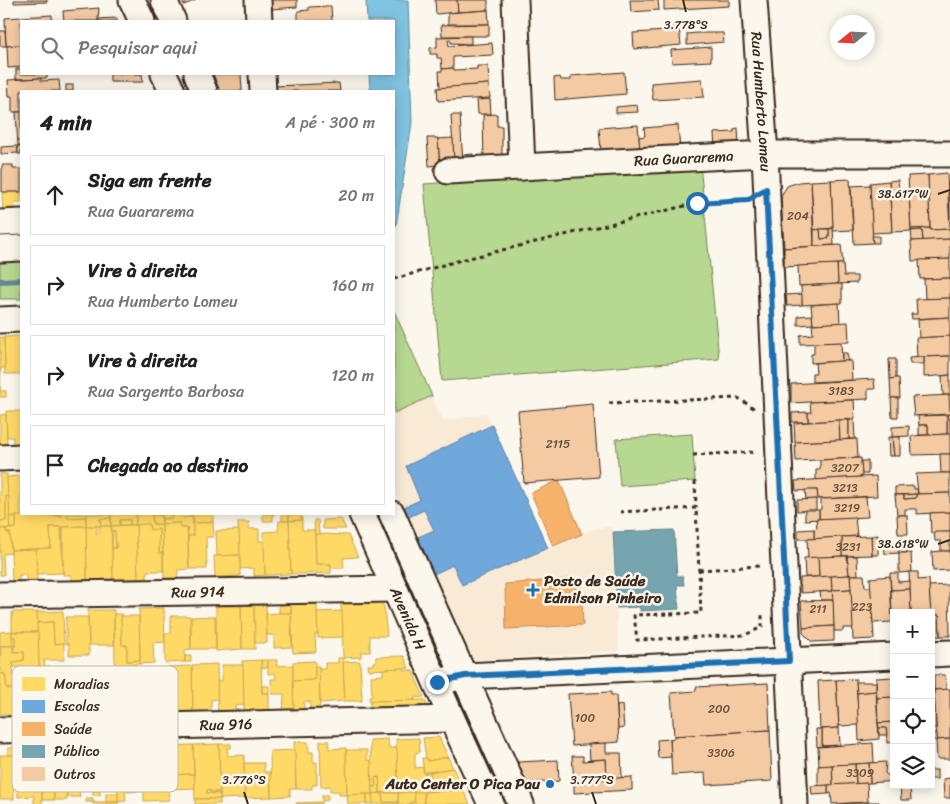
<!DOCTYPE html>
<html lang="pt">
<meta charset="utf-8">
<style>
body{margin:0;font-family:Sriracha,sans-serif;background:#f2f2f2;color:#202124}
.controls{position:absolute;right:15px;bottom:15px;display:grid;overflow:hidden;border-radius:0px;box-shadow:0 2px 12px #0003}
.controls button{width:45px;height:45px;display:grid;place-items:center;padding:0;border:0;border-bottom:1px solid #e0e0e0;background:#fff;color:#202124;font:25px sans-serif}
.compass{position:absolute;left:830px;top:15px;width:45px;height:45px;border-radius:50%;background:#fff;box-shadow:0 2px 12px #0003;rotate:252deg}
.stop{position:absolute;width:15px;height:15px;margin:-11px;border:4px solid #1f6fb2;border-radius:50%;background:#fff}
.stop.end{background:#1f6fb2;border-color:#fff;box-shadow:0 1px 5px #0008}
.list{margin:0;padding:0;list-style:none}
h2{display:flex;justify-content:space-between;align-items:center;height:65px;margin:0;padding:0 20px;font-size:21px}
h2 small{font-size:16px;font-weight:400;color:#757577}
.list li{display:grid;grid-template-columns:32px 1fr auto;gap:15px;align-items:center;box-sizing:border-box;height:80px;margin:0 10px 10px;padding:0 10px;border:1px solid #e0e0e0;border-radius:0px}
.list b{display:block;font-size:19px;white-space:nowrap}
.list p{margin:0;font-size:16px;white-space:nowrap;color:#757577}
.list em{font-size:16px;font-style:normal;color:#757577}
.icon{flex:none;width:28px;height:28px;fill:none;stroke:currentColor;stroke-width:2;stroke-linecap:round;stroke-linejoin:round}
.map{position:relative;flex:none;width:950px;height:804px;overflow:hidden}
.search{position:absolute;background:#fff;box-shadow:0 2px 12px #0003;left:20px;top:20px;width:375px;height:55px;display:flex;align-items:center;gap:12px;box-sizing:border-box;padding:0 18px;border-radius:0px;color:#757577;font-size:19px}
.panel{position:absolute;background:#fff;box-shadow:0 2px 12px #0003;left:20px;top:90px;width:375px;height:425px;border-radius:0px}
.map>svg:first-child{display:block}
</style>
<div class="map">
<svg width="950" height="804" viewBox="0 0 950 804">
<rect width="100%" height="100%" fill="#fbf7ec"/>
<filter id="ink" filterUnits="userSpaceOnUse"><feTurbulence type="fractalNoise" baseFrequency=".02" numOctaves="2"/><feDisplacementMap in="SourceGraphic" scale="10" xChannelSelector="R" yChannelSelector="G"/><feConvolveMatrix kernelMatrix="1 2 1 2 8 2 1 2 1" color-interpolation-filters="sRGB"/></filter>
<g filter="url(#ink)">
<!-- built -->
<path fill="#f9ead6" d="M394 311 443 421 486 413 548 548 595 528 611 527 619 651 467 661 441 594 394 489Z"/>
<!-- green -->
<g fill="#b7d891" stroke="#798158">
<path d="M700 164 719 359 442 381 424 184Z"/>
<rect x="0" y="256" width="21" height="43"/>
<path d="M394 311 432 396 394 413Z"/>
<path d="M692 434 695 481 620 486 616 439Z"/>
</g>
<!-- water -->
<path fill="#7fc3e0" stroke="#648692" d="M366 0H408L412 123 396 226 394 228V91H370L369 74H394V21H367Z"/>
<!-- homes -->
<g fill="#ffd966" stroke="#c4a450">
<path d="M2 192H21V202H15L14 210H3Z"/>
<path d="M21 336V374H5L4 337Z"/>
<path d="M0 337H4L5 368H1L0 391Z"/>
<rect x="0" y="391" width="6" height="6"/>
<path d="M6 411H21V445H13V437H7Z"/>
<path d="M6 414 7 445 0 446V415Z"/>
<path d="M0 474H7L9 496H6V521H0Z"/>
<path d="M21 476V514H35V516L9 517 7 477Z"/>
<path d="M6 496H9L10 528 0 529V521H6Z"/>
<path d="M35 514H61V516L35 518Z"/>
<path d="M61 514H68V518L86 517V526L63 527 64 549H62L61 527H50L51 548 11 550 10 533H7L6 529 16 528V516H61Z"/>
<path d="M68 514H86V517L68 518Z"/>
<path d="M86 514H111V518L100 519 101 526H86Z"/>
<path d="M111 514H136V525H130V520H120V525L111 526Z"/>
<path d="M136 514H161L152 515 153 524H162L163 553H159V529L150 530 149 524 136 525Z"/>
<path d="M161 514H177V515H172V518L162 519Z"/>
<path d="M177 514H183V518L193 516V536H188L187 528H180V523L162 524V519L172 518V515Z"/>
<path d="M187 514H213V522L193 523V516H187Z"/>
<path d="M263 514H275H273V521H263Z"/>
<rect x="282" y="514" width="7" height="7"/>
<path d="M289 514H301L302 520 289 521Z"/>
<path d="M152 515H161L162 524H153Z"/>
<path d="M16 516V528L10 529 9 517Z"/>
<path d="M111 518V526H101L100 519Z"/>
<path d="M341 519 346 529H323V520Z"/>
<rect x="120" y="520" width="10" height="5"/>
<path d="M302 520V530H315L316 564H331V573L291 574 289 521Z"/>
<path d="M314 520H318L319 534 315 535Z"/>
<path d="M279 521H289L291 574 265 575 263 532 278 531Z"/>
<path d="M213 522 214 537H206L207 569H189L188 536H193V523Z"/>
<path d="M238 522H249V529H259V541H264L265 575 254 576V568L240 569Z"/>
<path d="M180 523V528H187L189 569 178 570 177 578H164L162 524Z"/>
<path d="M143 524H149L150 530 159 529V553H163V571H147V578L138 579 136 525Z"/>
<path d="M136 525 138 579H113L112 548H116L115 531H112L111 526Z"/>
<path d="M86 526H97L96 533H99V526H111L113 579 87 580Z"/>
<path d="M86 526 87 580H71V575H63V527Z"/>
<path d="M50 527H61L63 573 36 574V549L51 548Z"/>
<path d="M0 529H6L7 533H10L11 553 3 554 4 575H0Z"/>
<path d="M239 530 240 555 217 556 216 531Z"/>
<path d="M112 531H115L116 548H112Z"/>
<path d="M319 534 348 535 358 557 343 558 344 568H331V564H316L315 535Z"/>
<path d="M36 549 37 582H26V575H19V582H12L11 550Z"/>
<path d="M240 555V576L215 577 214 556Z"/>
<path d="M381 602 384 607 387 636H370V652H361V657L343 658 341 603Z"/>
<path d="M291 604H317L318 634H315L316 652 293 653Z"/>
<path d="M291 604V613H279V605Z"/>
<path d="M254 605 255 649H242L241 606Z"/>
<path d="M254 605H266L267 643H255Z"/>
<path d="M216 606H241L242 649 216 651Z"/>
<path d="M164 608 165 642 153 643 154 663 140 664 139 609Z"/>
<path d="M88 610H114V645H89Z"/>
<path d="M63 611 64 643 54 644 53 622 37 623V612Z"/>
<path d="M342 611 343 637 318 638 317 612Z"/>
<path d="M12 612H37L38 632H12Z"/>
<path d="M279 613H291L292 647 274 648V635H267L266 614Z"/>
<path d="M114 614H122V645H127V661L140 660V664L115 665Z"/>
<path d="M121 616H139L140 660 127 661V645H122Z"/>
<path d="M171 616H190L191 649 185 650V662L165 663V633H171Z"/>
<path d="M215 616 216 649H191V617Z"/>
<path d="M66 617H88L89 655H69V644H66Z"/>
<path d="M53 622 54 644 64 643V660H44L45 667H39L37 623Z"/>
<path d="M12 631 13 646H1L0 668V632Z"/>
<path d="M12 632H38L39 667H13V662L24 660V652H13V647H15V637H12Z"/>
<path d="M12 637H15V647H13V652H24V660L13 662 14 689H7L5 674H1L0 673 1 646H13Z"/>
<rect x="185" y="656" width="6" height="6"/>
<path d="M404 656 409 668 369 670 368 665H373V662H376V657Z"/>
<path d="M338 658H343L345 701 320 703 319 669H325V663H338Z"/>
<rect x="261" y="660" width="7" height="8"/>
<path d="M261 660 262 693H269V713L244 714 242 661Z"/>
<path d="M268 660H277L276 666 293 665 294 712 283 713 284 694H272L271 679H276L275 673 268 674Z"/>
<path d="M315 661V680L293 681V662Z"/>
<path d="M360 661 362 701H345L343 662Z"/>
<path d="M217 664 218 699 211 700V715L193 716 192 665Z"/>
<path d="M222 665H243L244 705 235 706V714L218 715 217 681H222Z"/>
<path d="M50 666V674L57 673V666H64L65 711H40L39 667Z"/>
<path d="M137 666 138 686H140L141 717 122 718V698H117L116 667Z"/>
<path d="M192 666 193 716H181L180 708H168L167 667Z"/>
<path d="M315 666H319L320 712H310V701L304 702V712H294L293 681 315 680Z"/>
<path d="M403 668V670H412L424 697 414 698 415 701H370L369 697 372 696 371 676 383 675V669Z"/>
<path d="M0 673 1 674H5L7 689H14L15 721H6V714H0Z"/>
<rect x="262" y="686" width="7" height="7"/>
<path d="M425 700 429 709 370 713V701Z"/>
<path d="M439 737 448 757 428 761 426 758 423 738Z"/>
<path d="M419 738 420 752 415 753V768L423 767 424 773 425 772 426 780 431 779 432 792 398 793 396 739Z"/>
<path d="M388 739 389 748H397L398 793H380L379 777 375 778 376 787H372L370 740Z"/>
<path d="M320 741H329V749L346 748 347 795H339V791H330V786L321 787Z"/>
<path d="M294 742H308L309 752H313V762H317V785H312V789H296Z"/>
<path d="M219 744H231V748H227L228 756 244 755 245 798 220 799Z"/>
<path d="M219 744 220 792H210V790H207V793L220 794V799H195L193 745Z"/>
<path d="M193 745 194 774 169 775 168 746Z"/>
<rect x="8" y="748" width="8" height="7"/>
<path d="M82 748 83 788H79L80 797H67L65 749Z"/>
<path d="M41 749H53L54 800H42Z"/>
<path d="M53 749H65L67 800H54Z"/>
<path d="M119 750H143L144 791 125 792 126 801 118 802 117 768H119Z"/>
<path d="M295 750 296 789H290V796L271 797 270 751Z"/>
<path d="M346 750H367V760H371L372 794 347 795Z"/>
<path d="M0 755H16V781H14V799H0Z"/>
<path d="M41 757 42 804H34V796L18 797 16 758Z"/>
<path d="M448 757 453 768 424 773 422 758H427L428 761Z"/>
<path d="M244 763H264V772H270L271 797 245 798Z"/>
<path d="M144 767H168L169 800 144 801Z"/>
<path d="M453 768 463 790 432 792 430 772Z"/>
<path d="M425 772H430L431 779 426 780Z"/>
<path d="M194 774 195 788 169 789V775Z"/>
<path d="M379 777 380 793 372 794V787H376L375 778Z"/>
<path d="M207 790H210V792H220V794L207 793Z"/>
<path d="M463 790 470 804H424V792Z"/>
<rect x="93" y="791" width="7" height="4"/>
<path d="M414 792 415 802H411V804H398V793Z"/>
<path d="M414 792H424V804H411V802H415Z"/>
<rect x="106" y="793" width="12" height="9"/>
<path d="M382 793 383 802H398V804H373L372 794Z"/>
<path d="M382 793H398V802H383Z"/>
<path d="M367 794V804H348L347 795Z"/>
<path d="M367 794H372L373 804H367Z"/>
<path d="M322 795H328V800L322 801Z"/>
<rect x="86" y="798" width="7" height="4"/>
<rect x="195" y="799" width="25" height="5"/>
<rect x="93" y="802" width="25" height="2"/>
<path d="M322 802V804H296V803Z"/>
</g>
<!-- schools -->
<path fill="#6fa8dc" stroke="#5f82a3" d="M492 425 548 548 462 585 453 565 432 575 416 538 434 530 424 510 407 518 402 508 420 500 406 466Z"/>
<!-- health -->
<g fill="#f6b26b" stroke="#be8954">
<path d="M559 480 582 534 553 546 531 493Z"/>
<path d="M581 578 583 625 506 629 505 584Z"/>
</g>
<!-- public -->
<path fill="#76a5af" stroke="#648084" d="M674 530 677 576H683L684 585H677L679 609 640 611V607L617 608 613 532Z"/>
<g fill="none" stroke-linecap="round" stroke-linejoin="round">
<!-- stream -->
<path stroke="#648692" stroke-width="6" d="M0 281 21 280"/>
</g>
<!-- building -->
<g fill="#f4caa3" stroke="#3b2a1e">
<path d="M14 0H47V2L14 3Z"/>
<path d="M181 0H196L184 5Z"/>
<path d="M271 0H297V7L272 9Z"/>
<path d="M435 0H457L458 12 436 14Z"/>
<path d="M457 0H488V10L458 12Z"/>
<path d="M630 0H658L659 10 631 12Z"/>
<path d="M664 0H729V6L664 10Z"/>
<path d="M331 6 332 21H298V11L309 10V7Z"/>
<path d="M99 8 98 21H64L63 11Z"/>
<path d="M488 10 489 24H448V13Z"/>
<path d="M52 15V21H21V45L6 46 5 18Z"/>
<path d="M117 18V21H98V19Z"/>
<path d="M489 24V36H442L441 25Z"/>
<path d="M679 27 681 45 634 49 633 33 666 31V28Z"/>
<path d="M0 31H5L6 46H0Z"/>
<path d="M697 33H723L724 42 687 45V34Z"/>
<path d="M471 36V44L451 43V40H448L449 46 492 43 493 55 453 57V68L442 69 441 58H437V54H430V48L437 47V37Z"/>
<path d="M16 45H21V67L8 68 7 46Z"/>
<path d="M711 47V61L672 63 671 50Z"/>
<path d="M477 66H488L489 84 440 88 439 71H442V69L453 68 454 70 477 69Z"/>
<path d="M16 69H21V74H47V78L16 79Z"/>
<path d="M624 72 626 94 555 100 554 78 560 77 561 80H571V76Z"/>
<path d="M110 74H142L143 82H110Z"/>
<path d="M213 74H241L242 91H220Z"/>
<path d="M41 78V81L59 80 60 91H21V112H12V96H9L8 80Z"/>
<path d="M702 79 704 97 653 100 651 83Z"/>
<path d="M339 83 340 91H275V86Z"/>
<path d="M489 84 490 98 438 101 437 88Z"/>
<rect x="66" y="85" width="7" height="6"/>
<path d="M490 99 491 114H478L477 100Z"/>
<path d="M637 105 638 112 616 113V107Z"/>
<path d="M16 112H21V146H18Z"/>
<path d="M497 114V126H502V161L484 162 483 115Z"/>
<path d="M451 115H460L463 165H454Z"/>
<path d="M638 125 640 148 601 151 599 128Z"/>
<path d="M678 125 680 150 640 153 639 137 645 136 644 128Z"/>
<path d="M738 128 739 146 715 148 714 133 734 132V129Z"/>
<path d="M427 138H438L440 165 429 166Z"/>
<path d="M453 138 454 164 440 165 438 139Z"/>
<path d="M17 146H21V154H18Z"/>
<path d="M17 146 18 153 1 154V147Z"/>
<path d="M473 154V165H463V155Z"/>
<path d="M2 165H13V169H21V192H2Z"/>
<path d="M947 173 950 229 930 230 928 175Z"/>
<path d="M928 175 930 228 911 229 908 176Z"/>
<path d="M850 179 853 230 833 231 831 180Z"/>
<path d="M831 180 833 228 814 230 811 181Z"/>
<path d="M898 180 899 191 890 192 889 181Z"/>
<path d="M811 181 814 246 784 248 781 196 787 186 799 182Z"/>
<path d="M889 181 892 232 872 233 870 183Z"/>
<path d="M948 183H950V219Z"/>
<path d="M870 185 873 243 854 244 851 186Z"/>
<path d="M899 191V196L909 195 911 231 892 232 890 192Z"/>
<path d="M833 228 834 245 814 246V230L820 229 821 239 829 238V229Z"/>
<path d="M930 228V230L950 229V239L923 241 922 230 911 231V229Z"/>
<path d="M820 229H829V238L821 239Z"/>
<path d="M922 230 923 241H912L911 231Z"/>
<path d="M872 236H879V243H873Z"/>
<path d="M950 239V259L912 261 911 241Z"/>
<path d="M841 245 843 264 784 267V248Z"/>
<path d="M950 259V278L920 279 919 260Z"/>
<path d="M837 264H843L844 276H857V283L838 284Z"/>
<path d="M837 264 838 284 799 286 798 266Z"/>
<path d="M950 278V298L925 299 924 279Z"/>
<path d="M838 284H842V303L802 305 801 286Z"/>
<path d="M802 294V305L787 306 786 295Z"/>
<path d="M950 298V317L912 319 911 314H917L916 299Z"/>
<path d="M839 303 840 323 813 324 811 305Z"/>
<path d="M812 315 813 324 798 325V316Z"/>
<path d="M950 317V336L919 338 918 319Z"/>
<path d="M848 322 849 342 800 344V335L813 334 812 324Z"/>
<path d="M950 336V356L917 357 916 338Z"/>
<path d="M841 342 842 361 811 363V354H814V343Z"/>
<path d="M842 353H847L848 361H842Z"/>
<path d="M950 356V375L924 377V357Z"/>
<path d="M924 357V364H910L909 358Z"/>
<path d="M889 359H896V378L890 379Z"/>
<path d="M842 361H851L852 380 812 382V373H816L815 363Z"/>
<path d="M950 375V395H943L942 376Z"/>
<path d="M896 378H899L900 398H891L890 379Z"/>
<path d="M874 379 875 389H868V399L791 403V384Z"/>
<path d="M949 395 950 414 914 416 912 397Z"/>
<path d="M891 398H898V417H892Z"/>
<path d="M854 400 855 419 808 422V412H811L810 402Z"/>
<path d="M593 404 599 477 524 483 518 411Z"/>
<path d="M808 412V422H792V413Z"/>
<path d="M950 414V434H947V415Z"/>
<path d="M947 415V434L928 435V425H919L918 416Z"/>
<path d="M839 420 840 440 795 442 794 423Z"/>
<path d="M839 420H849V439L840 440Z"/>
<path d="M849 420H854L855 439H849Z"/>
<rect x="919" y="425" width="9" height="10"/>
<path d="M909 426V436L892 437V427Z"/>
<path d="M947 434H950V454L912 455 911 436Z"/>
<path d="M888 437H892L894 456H889Z"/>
<path d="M892 437H900V456H894Z"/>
<path d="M857 439 858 458 796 461 795 442Z"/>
<path d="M940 454H950V473H941Z"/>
<path d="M861 458 862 477 816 480V470H820V460Z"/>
<path d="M861 461H868V474H862Z"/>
<path d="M941 473H950V493L918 494 916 474Z"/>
<path d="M876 476 877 496 818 499 817 490 796 491 795 481Z"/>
<path d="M914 486V489H917L918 494 895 495V487Z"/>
<path d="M805 490H817L818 499 806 500Z"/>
<path d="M950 493V512L917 514V509H905V515H897L895 495H904V499L916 498V494Z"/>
<path d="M916 494V498L904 499V495Z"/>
<path d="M866 497 868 517 819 519V510L821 509V499Z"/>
<path d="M816 499V510L797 511V500Z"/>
<path d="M805 510H819V519L805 520Z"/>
<path d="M950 512V532L931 533 930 513Z"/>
<path d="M897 515H907L908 534H898Z"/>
<path d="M855 517 857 536 814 539V529L817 528 816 519Z"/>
<path d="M814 529V539H798V530Z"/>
<path d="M934 532H950V551H941V541H935Z"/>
<path d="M878 535V555H872L871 536Z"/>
<path d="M871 536 872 555 842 556V537Z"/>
<path d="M842 537V556L808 558 807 539Z"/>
<path d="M898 543 899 553 885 554 884 544Z"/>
<path d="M907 543V553H899L898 544Z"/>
<path d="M941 551H950V570L933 571 932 552Z"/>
<path d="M899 553H911L912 572 899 573Z"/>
<path d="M847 556H857L858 575H849Z"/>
<path d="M847 556 849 575 819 577 818 557Z"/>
<path d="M818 557 819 577H805L804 558Z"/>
<path d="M909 572H918V580L929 579 931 613H911Z"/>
<path d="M890 573H898V582L910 581V589L891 590Z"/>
<path d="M850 575H864L865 587H871L874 639 853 640Z"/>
<path d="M850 575 851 589 832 590 831 576Z"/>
<path d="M831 576 832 591 801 593 800 578Z"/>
<path d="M890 576 892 622 873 623 870 578Z"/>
<path d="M949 585 950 636H940L939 615H931L929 586Z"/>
<path d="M851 589 853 628H843V631H834L832 590Z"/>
<path d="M910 589 911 613H894L893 638 891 590Z"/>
<path d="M832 591 833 600H821L820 592Z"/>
<path d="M833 600 834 626 803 628 801 601Z"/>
<path d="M931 615H939L940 636 932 637Z"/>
<path d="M834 626V641L812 642 803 633V628Z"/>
<path d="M934 675H945L946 690H934Z"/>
<path d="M894 677V697L877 698 876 678Z"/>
<path d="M856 679 859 725 839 726 836 680Z"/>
<path d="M836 680 839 728 820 729 818 681Z"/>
<path d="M856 682H876V691L857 693Z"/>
<path d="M768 683 770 730 674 736 671 693 696 691V687Z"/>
<path d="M931 688H934L936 728H931Z"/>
<path d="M950 689V739L937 740 934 690Z"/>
<path d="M876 691 879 739 859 741 857 693Z"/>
<path d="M611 692V695H616L619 742 572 746 568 694Z"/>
<path d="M894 697V722L878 723 877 698Z"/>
<path d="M622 705 624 728 618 729 617 706Z"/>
<path d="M894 722V742L887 743 886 728H879L878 723Z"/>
<path d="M839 728 840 745 822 746V729Z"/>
<path d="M879 728H886L887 735H879Z"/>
<path d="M816 729H822V746L817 747Z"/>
<path d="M770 730 772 781 706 785 705 773 672 775 670 739 674 738V736Z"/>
<path d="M937 733V740H931V734Z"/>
<path d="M670 739 671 757 658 758 657 740Z"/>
<path d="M950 739V759H937L936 740Z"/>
<path d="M606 743V753H621L622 778 607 779 606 759 590 760 589 744Z"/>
<path d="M873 743 874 763 819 766 818 747Z"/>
<path d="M572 756H583V761L606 759 607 779 574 781Z"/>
<path d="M558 760 559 781 544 782 526 783 518 762Z"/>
<path d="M886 762 885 773 887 775H894V781L870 783 869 763Z"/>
<path d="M869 763 870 783 856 784 855 764Z"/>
<path d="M855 764 856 784 833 785 832 765Z"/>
<path d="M832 765 833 785 818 786V766Z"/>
<rect x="931" y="770" width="6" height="9"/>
<path d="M632 777V790L574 793V781Z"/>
<path d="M950 778V798H944L943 779Z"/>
<path d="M867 783 868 802 832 804 831 793 828 794V785Z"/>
<path d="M828 785V794L812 795 811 786Z"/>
<path d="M900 785H910L911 800H901Z"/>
<path d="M868 802H879V804H837Z"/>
</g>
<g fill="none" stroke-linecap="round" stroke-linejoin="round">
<defs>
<g id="minor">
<path d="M132 0 142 21"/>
<path d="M164 0 173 21"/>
<path d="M258 0 259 21"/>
<path d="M515 0 522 167"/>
<path id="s1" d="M754 0 765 154 795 804"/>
<path d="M164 74 172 91"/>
<path d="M197 74 204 91"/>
<path d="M262 74 263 91"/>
<path id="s2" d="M448 171 765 154H950"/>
<path d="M0 223 21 222"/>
<path d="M0 249 21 248"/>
<path d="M0 320 21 319"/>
<path d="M0 458 21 457"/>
<path id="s3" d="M362 514 452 719 491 804"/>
<path d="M392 514 521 804"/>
<path id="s4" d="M0 595 395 589"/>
<path d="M931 654 950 653"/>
<path d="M437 682 465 676 894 656"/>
<path id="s5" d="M0 730 452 719"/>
</g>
</defs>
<!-- minor casing -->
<use href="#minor" stroke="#3b2a1e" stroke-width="29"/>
<!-- path -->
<g stroke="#3b2a1e" stroke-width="3" stroke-dasharray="4 4" stroke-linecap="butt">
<path d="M394 279 461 260 697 203 746 200"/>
<path d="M609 403 738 398 755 409"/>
<path d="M693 455 756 452"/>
<path d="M695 481 696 508"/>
<path d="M620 512 696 508 701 613 634 615 637 640 745 635 762 627V613"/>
<path d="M699 570 760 566"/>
</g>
<!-- minor -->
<use href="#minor" stroke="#fbf7ec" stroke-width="25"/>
</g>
</g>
<g fill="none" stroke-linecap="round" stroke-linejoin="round" filter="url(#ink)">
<!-- route -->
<path stroke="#1f6fb2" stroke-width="6" d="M437 682 465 676 789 661 766 189 747 200 697 203"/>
</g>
<!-- ticks -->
<path fill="none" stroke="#3b2a1e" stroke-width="2" d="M683 0 686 12M938 194 950 190M938 544 950 540M244 792 248 804M592 792 596 804"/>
<!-- markers -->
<g fill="#1f6fb2" stroke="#fbf7ec" stroke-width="2">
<path d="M530.5 582.5h5v5h5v5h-5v5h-5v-5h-5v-5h5z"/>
<circle cx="550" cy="784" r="5"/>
</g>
<g text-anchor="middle" stroke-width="5" stroke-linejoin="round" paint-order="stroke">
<!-- number labels -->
<g font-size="12" fill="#69523f">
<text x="798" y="220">204</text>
<text x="841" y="395">3183</text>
<text x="558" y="448">2115</text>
<text x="845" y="472">3207</text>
<text x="845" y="492">3213</text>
<text x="847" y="512">3219</text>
<text x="848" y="551">3231</text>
<text x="862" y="611">223</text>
<text x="818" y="613">211</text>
<text x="719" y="713">200</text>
<text x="585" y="722">100</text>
<text x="721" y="757">3306</text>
<text x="860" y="777">3309</text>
</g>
<!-- street labels -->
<g font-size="15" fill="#3b2a1e" stroke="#fbf7ec">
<text dy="5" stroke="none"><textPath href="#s1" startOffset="102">Rua Humberto Lomeu</textPath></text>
<text dy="5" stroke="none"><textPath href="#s2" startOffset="236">Rua Guararema</textPath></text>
<text dy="5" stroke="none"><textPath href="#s4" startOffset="198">Rua 914</textPath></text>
<text dy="5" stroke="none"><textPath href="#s3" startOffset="114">Avenida H</textPath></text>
<text dy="5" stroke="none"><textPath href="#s5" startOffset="226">Rua 916</textPath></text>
</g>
<!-- poi labels -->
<g font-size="15" font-weight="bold" fill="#3b2a1e" stroke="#fbf7ec" text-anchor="start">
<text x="544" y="586">Posto de Saúde<tspan x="544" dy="17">Edmilson Pinheiro</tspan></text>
<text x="540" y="789" text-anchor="end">Auto Center O Pica Pau</text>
</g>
</g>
<!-- legend -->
<rect x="12" y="666" width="166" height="126" rx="8" fill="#fbf7ec" stroke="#c1baae" stroke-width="1"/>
<rect x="22" y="677" width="23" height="14" fill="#ffd966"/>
<rect x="22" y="700" width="23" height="13" fill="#6fa8dc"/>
<rect x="22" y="722" width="23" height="14" fill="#f6b26b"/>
<rect x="22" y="745" width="23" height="13" fill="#76a5af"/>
<rect x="22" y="767" width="23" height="14" fill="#f4caa3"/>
<g font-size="14" fill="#3b2a1e">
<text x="54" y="689">Moradias</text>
<text x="54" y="711">Escolas</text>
<text x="54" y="734">Saúde</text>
<text x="54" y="756">Público</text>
<text x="54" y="779">Outros</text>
</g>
<g font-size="12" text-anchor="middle" fill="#3b2a1e" stroke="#fbf7ec" stroke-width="5" stroke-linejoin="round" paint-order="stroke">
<text x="686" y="29">3.778°S</text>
<text x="903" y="198">38.617°W</text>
<text x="903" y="548">38.618°W</text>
<text x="244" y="784">3.776°S</text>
<text x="592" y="784">3.777°S</text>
</g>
</svg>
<div class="controls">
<button>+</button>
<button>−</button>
<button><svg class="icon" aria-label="locate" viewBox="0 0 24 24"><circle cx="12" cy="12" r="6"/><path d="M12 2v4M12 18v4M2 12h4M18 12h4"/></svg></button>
<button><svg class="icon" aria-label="layers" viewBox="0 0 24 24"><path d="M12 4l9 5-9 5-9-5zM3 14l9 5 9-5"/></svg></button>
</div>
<svg class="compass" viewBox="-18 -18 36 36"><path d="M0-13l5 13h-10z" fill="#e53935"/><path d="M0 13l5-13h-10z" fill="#757577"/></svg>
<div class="stop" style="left:697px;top:203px"></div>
<div class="stop end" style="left:437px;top:682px"></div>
<div class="search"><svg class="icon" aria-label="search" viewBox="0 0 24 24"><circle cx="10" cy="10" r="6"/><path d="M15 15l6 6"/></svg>Pesquisar aqui</div>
<section class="panel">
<h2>4 min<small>A pé · 300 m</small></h2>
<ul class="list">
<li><svg class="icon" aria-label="ahead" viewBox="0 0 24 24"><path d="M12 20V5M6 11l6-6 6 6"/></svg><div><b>Siga em frente</b><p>Rua Guararema</p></div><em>20 m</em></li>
<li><svg class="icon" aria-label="right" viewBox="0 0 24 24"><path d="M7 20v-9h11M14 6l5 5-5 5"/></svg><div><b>Vire à direita</b><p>Rua Humberto Lomeu</p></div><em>160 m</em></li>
<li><svg class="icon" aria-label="right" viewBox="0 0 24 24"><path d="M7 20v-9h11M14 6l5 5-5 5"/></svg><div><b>Vire à direita</b><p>Rua Sargento Barbosa</p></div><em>120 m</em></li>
<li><svg class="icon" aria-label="arrive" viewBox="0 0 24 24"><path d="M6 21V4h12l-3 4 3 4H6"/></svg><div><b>Chegada ao destino</b></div></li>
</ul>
</section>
</div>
